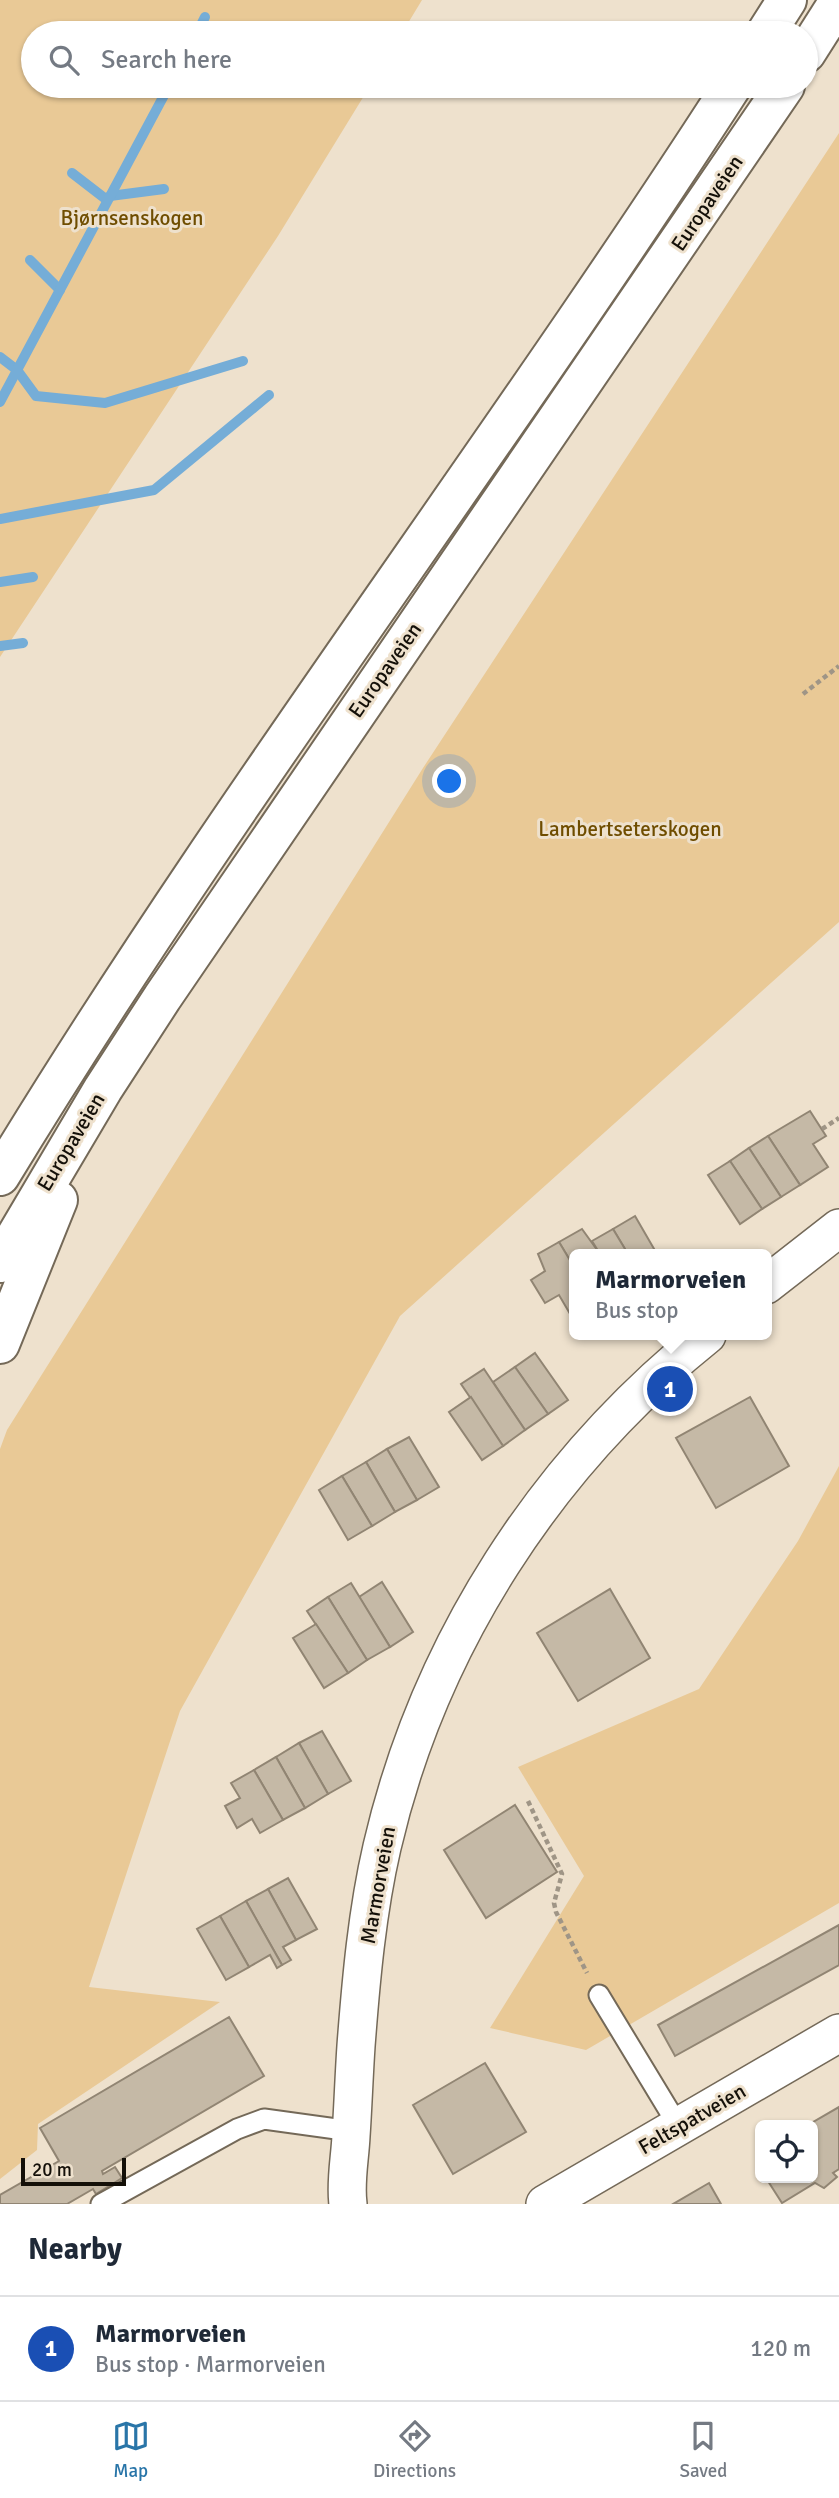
<!DOCTYPE html>
<meta charset="utf-8">
<style>
body{margin:0;font-family:Signika,sans-serif;background:#f2f2f3;color:#1f2937}
.controls{position:absolute;right:21px;bottom:21px;display:grid;overflow:hidden;border-radius:10px;box-shadow:0 2px 5px #0004}
.controls button{width:63px;height:63px;display:grid;place-items:center;padding:0;border:0;border-bottom:2px solid #e0e1e3;background:#fff;color:#1f2937;font:35px sans-serif}
.scale{position:absolute;left:21px;bottom:18px;width:105px;box-sizing:border-box;padding-left:7px;border:4px solid #141009;border-top:0;font-size:19px;line-height:24px;white-space:nowrap;color:#141009;-webkit-text-stroke:5px #eee1cd;paint-order:stroke}
.you{position:absolute;left:450px;top:782px;width:24px;height:24px;margin:-18px;border:5px solid #fff;border-radius:50%;background:#1a73e8;box-shadow:0 0 0 10px #1a73e833}
.badge{display:grid;place-items:center;width:46px;height:46px;border-radius:50%;background:#2975a8;color:#fff;font-size:23px;font-weight:700}
.pin{position:absolute;translate:-50% -50%;border:4px solid #fff;box-shadow:0 2px 7px #0006}
.popup{position:absolute;left:569px;top:1249px;width:203px;height:91px;box-sizing:border-box;display:grid;place-content:center;border-radius:10px;background:#fff;filter:drop-shadow(0 2px 5px #0005);font-size:23px;white-space:nowrap;color:#747a83}
.popup b{font-size:26px;color:#1f2937}
.popup::after{content:'';position:absolute;left:50%;top:100%;margin-left:-14px;border:14px solid transparent;border-top-color:#fff}
.list{margin:0;padding:0;list-style:none}
h2{display:flex;justify-content:space-between;align-items:center;height:91px;margin:0;padding:0 28px;font-size:30px}
h2 small{font-size:23px;font-weight:400;color:#747a83}
.list li{display:grid;grid-template-columns:46px 1fr auto;gap:21px;align-items:center;box-sizing:border-box;height:105px;padding:0 28px;border-top:2px solid #e0e1e3}
.list b{display:block;font-size:26px;white-space:nowrap}
.list p{margin:0;font-size:23px;white-space:nowrap;color:#747a83}
.list em{font-size:23px;font-style:normal;color:#747a83}
.icon{flex:none;width:38px;height:38px;fill:none;stroke:currentColor;stroke-width:2;stroke-linecap:round;stroke-linejoin:round}
.map{position:relative;flex:none;width:839px;height:2204px;overflow:hidden}
.search{position:absolute;background:#fff;box-shadow:0 2px 5px #0004;left:21px;right:21px;top:21px;height:77px;display:flex;align-items:center;gap:18px;box-sizing:border-box;padding:0 24px;border-radius:38px;color:#747a83;font-size:26px}
.sheet{height:196px;background:#fff}
nav{display:flex;justify-content:space-around;align-items:center;box-sizing:border-box;height:98px;border-top:2px solid #e0e1e3;background:#fff;font-size:19px;color:#747a83}
nav a{display:grid;justify-items:center;gap:4px}
nav .on{color:#2975a8}
.map>svg:first-child{display:block}
</style>
<div class="map">
<svg width="839" height="2204" viewBox="0 0 839 2204">
<rect width="100%" height="100%" fill="#eee1cd"/>
<!-- green -->
<g fill="#e9c996">
<path d="M0 0H422L402 33H33V86H370L278 236 0 657Z"/>
<path d="M839 133V922L400 1316 180 1711 89 1987 220 2002 38 2124 37 2150 0 2179V1449L7 1430 423 768Z"/>
<path d="M839 1466V1903L586 2050 490 2028 584 1876 518 1767 699 1689 798 1541Z"/>
</g>
<g fill="none" stroke-linecap="round" stroke-linejoin="round">
<!-- stream -->
<g stroke="#75add7" stroke-width="10">
<path d="M197 33 205 17"/>
<path d="M165 92 218 86"/>
<path d="M72 173 107 200"/>
<path d="M110 196 164 189"/>
<path d="M30 260 60 290"/>
<path d="M0 357 17 370 36 396 105 403 243 361"/>
<path d="M0 402 169 86"/>
<path d="M0 519 154 490 269 395"/>
<path d="M0 582 33 577"/>
<path d="M0 646 23 643"/>
</g>
</g>
<!-- building -->
<g fill="#c5b9a6" stroke="#918573" stroke-width="2">
<path d="M810 1111 826 1136 813 1144 828 1167 800 1185 768 1136Z"/>
<path d="M768 1136 800 1185 781 1197 749 1148Z"/>
<path d="M749 1148 781 1197 762 1209 730 1161Z"/>
<path d="M730 1161 762 1209 740 1224 708 1175Z"/>
<path d="M635 1216 657 1254H628L613 1229Z"/>
<path d="M582 1229 600 1254H574V1267L559 1242Z"/>
<path d="M613 1229 628 1254H600L592 1241Z"/>
<path d="M559 1242 574 1267 573 1319 559 1295 545 1303 531 1280 545 1271 538 1254Z"/>
<path d="M535 1353 568 1400 548 1414 515 1367Z"/>
<path d="M515 1367 548 1414 525 1430 493 1382Z"/>
<path d="M484 1369 525 1430 503 1446 461 1384Z"/>
<path d="M471 1397 503 1446 482 1460 449 1412Z"/>
<path d="M750 1397 789 1466 716 1508 676 1438Z"/>
<path d="M409 1437 439 1487 417 1500 387 1449Z"/>
<path d="M387 1449 417 1500 395 1512 366 1462Z"/>
<path d="M366 1462 395 1512 372 1526 342 1476Z"/>
<path d="M342 1476 372 1526 348 1540 319 1490Z"/>
<path d="M382 1582 413 1632 390 1647 359 1597Z"/>
<path d="M351 1583 390 1647 367 1660 328 1597Z"/>
<path d="M610 1589 650 1658 578 1701 537 1633Z"/>
<path d="M328 1597 367 1660 348 1673 307 1611Z"/>
<path d="M316 1624 348 1673 324 1688 293 1638Z"/>
<path d="M322 1731 351 1781 328 1794 299 1743Z"/>
<path d="M299 1743 328 1794 305 1808 276 1757Z"/>
<path d="M276 1757 305 1808 283 1820 254 1770Z"/>
<path d="M254 1770 283 1820 260 1833 252 1819 237 1828 225 1806 240 1798 231 1783Z"/>
<path d="M515 1805 557 1872 486 1918 444 1850Z"/>
<path d="M288 1878 317 1929 296 1940 268 1889Z"/>
<path d="M268 1889 296 1940 283 1947 291 1960 282 1965 246 1901Z"/>
<path d="M246 1901 282 1965 277 1968 270 1955 249 1967 220 1916Z"/>
<path d="M220 1916 249 1967 226 1980 197 1929Z"/>
<path d="M839 1925V1965L675 2056 658 2025Z"/>
<path d="M229 2017 264 2076 102 2171 103 2174 115 2167 122 2178 96 2194 93 2189 67 2204H0V2195L59 2161 40 2128Z"/>
<path d="M485 2063 526 2132 453 2174 413 2105Z"/>
<path d="M839 2107V2169L833 2173 837 2177 824 2188 815 2183 782 2203 766 2178H813V2125H808Z"/>
<path d="M709 2183 721 2204H673Z"/>
</g>
<g fill="none" stroke-linecap="round" stroke-linejoin="round">
<defs>
<g id="lane">
<path d="M599 1995 679 2127"/>
<path d="M101 2204 237 2129 264 2119 351 2131"/>
</g>
<g id="street">
<path d="M766 1285 839 1228"/>
<path d="M348 2204C345 2182 350 2158 351 2136 353 2106 354 2076 356 2046 361 1980 367 1912 382 1847 429 1644 546 1464 707 1335"/>
<path d="M545 2204 839 2033"/>
</g>
<g id="highway">
<path d="M766 33 787 0"/>
<path d="M806 53 839 1"/>
<path d="M0 1176C227 802 495 454 732 86"/>
<path d="M0 1263 103 1089 162 998 785 86"/>
<path d="M0 1344 58 1200"/>
</g>
</defs>
<!-- lane casing -->
<use href="#lane" stroke="#746958" stroke-width="23"/>
<!-- street casing -->
<use href="#street" stroke="#746958" stroke-width="40"/>
<!-- highway casing -->
<use href="#highway" stroke="#746958" stroke-width="42"/>
<!-- path -->
<g stroke="#9f9586" stroke-width="4.5" stroke-dasharray="5 3.5" stroke-linecap="butt">
<path d="M803 694 839 666"/>
<path d="M822 1129 839 1118"/>
<path d="M528 1801 562 1874 554 1903 556 1912 587 1973"/>
</g>
<!-- lane -->
<use href="#lane" stroke="#fff" stroke-width="19"/>
<!-- street -->
<use href="#street" stroke="#fff" stroke-width="37"/>
<!-- highway -->
<use href="#highway" stroke="#fff" stroke-width="38"/>
</g>
<g text-anchor="middle" stroke-width="6" stroke-linejoin="round" paint-order="stroke">
<!-- street labels -->
<g font-size="21" fill="#141009" stroke="#eee1cd">
<text transform="translate(707 203) rotate(-56)" y="7">Europaveien</text>
<text transform="translate(385 670) rotate(-55)" y="7">Europaveien</text>
<text transform="translate(71 1142) rotate(-59)" y="7">Europaveien</text>
<text transform="translate(378 1885) rotate(-80)" y="7">Marmorveien</text>
<text transform="translate(692 2119) rotate(-30)" y="7">Feltspatveien</text>
</g>
<!-- park labels -->
<g font-size="21" fill="#6f4d00" stroke="#eee1cd">
<text x="132" y="225">Bjørnsenskogen</text>
<text x="630" y="836">Lambertseterskogen</text>
</g>
</g>
</svg>
<div class="controls">
<button><svg class="icon" aria-label="locate" viewBox="0 0 24 24"><circle cx="12" cy="12" r="6"/><path d="M12 2v4M12 18v4M2 12h4M18 12h4"/></svg></button>
</div>
<div class="scale">20 m</div>
<div class="you"></div>
<div class="pin badge" style="left:670px;top:1389px;background:#1a4fb4">1</div>
<div class="popup"><b>Marmorveien</b>Bus stop</div>
<div class="search"><svg class="icon" aria-label="search" viewBox="0 0 24 24"><circle cx="10" cy="10" r="6"/><path d="M15 15l6 6"/></svg>Search here</div>
</div>
<section class="sheet">
<h2>Nearby<small></small></h2>
<ul class="list">
<li><span class="badge" style="background:#1a4fb4">1</span><div><b>Marmorveien</b><p>Bus stop · Marmorveien</p></div><em>120 m</em></li>
</ul>
</section>
<nav>
<a class="on"><svg class="icon" aria-label="map" viewBox="0 0 24 24"><path d="M3 6l6-2 6 2 6-2v14l-6 2-6-2-6 2zM9 4v14M15 6v14"/></svg>Map</a>
<a><svg class="icon" aria-label="directions" viewBox="0 0 24 24"><path d="M12 3l9 9-9 9-9-9zM9 14v-3h6M13 9l2 2-2 2"/></svg>Directions</a>
<a><svg class="icon" aria-label="saved" viewBox="0 0 24 24"><path d="M7 4h10v16l-5-4-5 4z"/></svg>Saved</a>
</nav>
